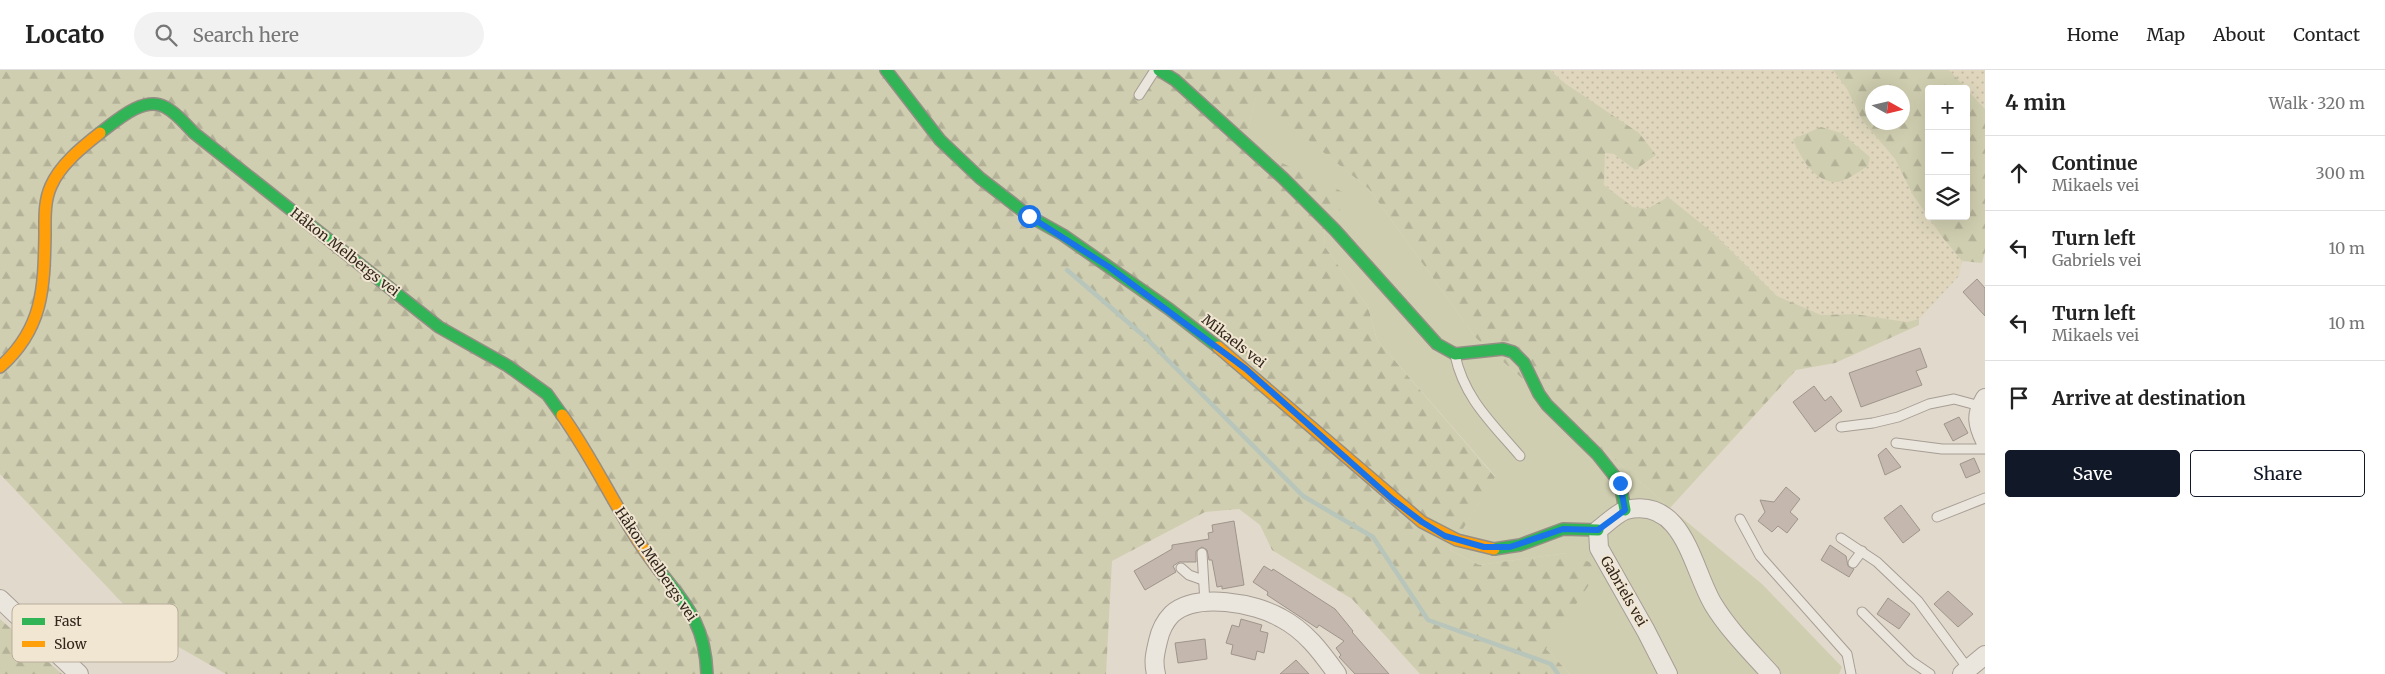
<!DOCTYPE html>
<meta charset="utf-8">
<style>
body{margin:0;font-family:Merriweather,serif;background:#f2f2f2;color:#222}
.controls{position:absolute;right:15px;top:15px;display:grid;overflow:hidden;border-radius:5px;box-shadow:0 5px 20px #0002}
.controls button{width:45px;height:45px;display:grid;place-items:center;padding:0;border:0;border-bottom:1px solid #e0e0e0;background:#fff;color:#222;font:25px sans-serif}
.compass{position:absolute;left:1865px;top:15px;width:45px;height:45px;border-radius:50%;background:#fff;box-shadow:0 5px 20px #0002;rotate:98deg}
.stop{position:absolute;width:15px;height:15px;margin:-11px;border:4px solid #1a73e8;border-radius:50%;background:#fff}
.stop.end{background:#1a73e8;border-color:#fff;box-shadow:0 1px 5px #0008}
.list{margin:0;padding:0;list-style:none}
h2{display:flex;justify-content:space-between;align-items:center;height:65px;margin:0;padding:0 20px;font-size:21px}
h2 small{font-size:16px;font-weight:400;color:#767676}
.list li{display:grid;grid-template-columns:32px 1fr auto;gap:15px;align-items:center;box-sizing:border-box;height:75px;padding:0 20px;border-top:1px solid #e0e0e0}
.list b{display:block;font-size:19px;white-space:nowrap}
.list p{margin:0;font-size:16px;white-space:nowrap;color:#767676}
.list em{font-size:16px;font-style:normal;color:#767676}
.actions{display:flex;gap:10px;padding:15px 20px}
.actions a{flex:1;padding:11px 0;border:1px solid #111827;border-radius:5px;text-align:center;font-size:18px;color:#111827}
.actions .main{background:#111827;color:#fff}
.icon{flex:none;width:28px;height:28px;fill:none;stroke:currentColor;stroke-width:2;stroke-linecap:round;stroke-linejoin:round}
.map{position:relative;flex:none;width:1985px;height:604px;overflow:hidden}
header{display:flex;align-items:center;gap:30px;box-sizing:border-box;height:70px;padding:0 25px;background:#fff;border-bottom:1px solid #e0e0e0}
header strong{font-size:24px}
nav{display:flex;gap:28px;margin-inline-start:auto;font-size:18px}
.search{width:350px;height:45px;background:#f2f2f2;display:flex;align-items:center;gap:12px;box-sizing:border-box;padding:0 18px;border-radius:28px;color:#767676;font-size:19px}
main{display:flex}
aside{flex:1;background:#fff}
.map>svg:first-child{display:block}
</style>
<header>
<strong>Locato</strong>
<div class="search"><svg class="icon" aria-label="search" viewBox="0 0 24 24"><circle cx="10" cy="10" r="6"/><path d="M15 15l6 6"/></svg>Search here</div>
<nav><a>Home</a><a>Map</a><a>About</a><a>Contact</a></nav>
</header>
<main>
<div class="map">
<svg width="1985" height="604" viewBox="0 0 1985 604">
<defs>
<pattern id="farmland-dots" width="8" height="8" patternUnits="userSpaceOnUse" patternTransform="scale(1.25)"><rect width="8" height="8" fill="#dfd6bd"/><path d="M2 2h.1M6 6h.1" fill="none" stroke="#c0b8a2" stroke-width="1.8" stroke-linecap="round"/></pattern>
<pattern id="forest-firs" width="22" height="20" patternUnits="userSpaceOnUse" patternTransform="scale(1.25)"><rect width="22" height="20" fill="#d0ceb0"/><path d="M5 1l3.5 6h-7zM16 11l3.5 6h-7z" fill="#b3b197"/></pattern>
</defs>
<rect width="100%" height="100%" fill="#e1d9cb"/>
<!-- farmland -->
<g fill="url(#farmland-dots)">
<path d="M1550 0H1833L1847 19 1862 50 1895 89 1913 125 1943 168 1962 191 1959 206 1919 249 1907 252 1854 244 1821 245 1777 226 1713 163 1647 139 1633 137 1604 115 1605 83 1614 84 1635 100 1563 12Z"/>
<path d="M1949 0H1985V39L1978 34Z"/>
</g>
<!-- grass -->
<path fill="#d0ceb0" d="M1256 27 1369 119 1476 268 1670 438 1762 514 1842 597 1839 604H1570L1546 579 1567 483 1479 495 1450 480 1495 406 1377 270 1368 237 1325 177 1324 147 1244 75Z"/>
<!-- forest -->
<g fill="url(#forest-firs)" fill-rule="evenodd">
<path d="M0 0H1550L1563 12 1639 63 1656 85 1635 100 1614 84 1605 83 1604 115 1633 137 1647 139 1668 127 1713 163 1777 226 1821 245 1854 244 1907 252 1919 249V255L1835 293 1796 300 1670 438 1476 268 1369 119 1256 28 1244 75 1343 122 1340 140 1324 147 1325 177 1368 237 1377 270 1495 407 1450 480 1479 495 1567 483 1601 497 1546 579 1570 604H1420L1352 529 1272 480 1260 455 1239 439 1205 442 1112 491 1106 604H226L147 559 0 404Z"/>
<path d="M1833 0H1949L1985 39V182L1982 193 1962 191 1943 168 1913 125 1895 89 1862 50 1847 19ZM1929 19H1966V146H1929ZM1902 22V52H1872V22Z"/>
<path d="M1821 57 1841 63 1870 87 1868 96C1860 101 1845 112 1836 112 1814 112 1800 87 1793 69Z"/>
<path d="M0 549 62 604H0Z"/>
</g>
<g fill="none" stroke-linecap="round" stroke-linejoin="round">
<!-- stream -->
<path stroke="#b7c5bb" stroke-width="4.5" d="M1067 200 1144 266 1303 426 1373 467 1428 550 1551 594 1558 604"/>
</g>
<!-- building -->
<g fill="#c4b7ad" stroke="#a0958b">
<path d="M1977 209 1985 218V246L1963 222Z"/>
<path d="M1920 278 1927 297 1916 301 1922 315 1861 337 1849 303Z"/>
<path d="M1814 316 1825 331 1831 326 1842 341 1815 362 1793 332Z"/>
<path d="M1959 347 1968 363 1953 371 1944 354Z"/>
<path d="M1886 378 1901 397 1885 405 1878 385Z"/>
<path d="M1974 388 1980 402 1966 408 1960 394Z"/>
<path d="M1786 417 1800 429 1790 442 1798 449 1787 463 1778 456 1772 462 1758 451 1765 442 1760 430 1774 432Z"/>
<path d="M1901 435 1920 460 1903 473 1884 448Z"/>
<path d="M1234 451 1244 515 1222 519V516L1217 517 1212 490H1209L1207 480 1202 477 1196 481V492H1179L1173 496 1176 502 1145 520 1134 501 1172 479V475L1209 469 1208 463 1213 462 1212 455Z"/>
<path d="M1830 475 1846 486 1848 496 1854 499 1849 507 1821 490Z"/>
<path d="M1264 496 1272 501 1273 499 1335 539 1353 561 1352 562 1389 604H1355L1339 587 1341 585 1336 578 1344 571 1319 555 1317 558 1267 525 1268 522 1253 512Z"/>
<path d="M1948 521 1973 544 1958 557 1934 534Z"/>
<path d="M1888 528 1910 544 1899 559 1877 544Z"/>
<path d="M1241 549 1262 555 1260 561 1268 563 1264 583 1257 581 1255 590 1231 584 1233 575 1226 573 1232 555 1239 557Z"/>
<path d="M1205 569 1207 589 1178 593 1175 573Z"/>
<path d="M1296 590 1309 604H1280Z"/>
</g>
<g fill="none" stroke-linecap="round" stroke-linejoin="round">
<defs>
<g id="lane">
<path d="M1139 25 1155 0"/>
<path d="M1455 285C1464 328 1492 353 1520 386"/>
<path d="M1841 357 1873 353 1898 347 1929 334 1954 329 1980 336"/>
<path d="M1896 373 1942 379H1985"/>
<path d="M1937 447 1985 428"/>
<path d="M1740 449 1760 486 1847 584 1851 604"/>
<path d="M1841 468 1877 492 1918 531 1969 600"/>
<path d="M1202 483 1205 533"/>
<path d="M1853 493 1862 481"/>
<path d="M1181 498 1189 505 1203 510"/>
<path d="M1862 542 1911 591 1930 604"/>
</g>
<g id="street">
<path d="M1985 328C1975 345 1977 354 1985 371"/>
<path d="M0 529 79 604"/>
<path d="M1156 604C1153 591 1155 584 1158 571 1160 562 1165 551 1172 544 1197 522 1255 533 1281 548 1306 561 1321 582 1337 604"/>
<path d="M1668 604 1646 561 1599 478 1598 460C1606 454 1617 443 1626 440 1684 426 1692 499 1713 534 1728 559 1751 582 1771 604"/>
<path d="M1962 604 1985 585"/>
</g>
<g id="fast">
<path d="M886 0 940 70 980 108 1029 146 1063 165 1169 239 1218 277"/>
<path d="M1159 0 1175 10 1283 108 1335 160 1437 274 1455 284 1503 279 1513 282 1524 293 1539 324 1547 335 1597 384 1620 413 1625 440"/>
<path d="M100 63C116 51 144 25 165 37 177 43 185 54 194 63L439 257 508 296 547 324 562 345"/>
<path d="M1494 479 1520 475 1563 459 1598 460"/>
<path d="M659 500C688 537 705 555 707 604"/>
</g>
<g id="slow">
<path d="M1218 277 1422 452 1457 470 1494 479"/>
<path d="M0 297C43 259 44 219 45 165 45 149 44 131 51 116 60 95 82 77 100 63"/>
<path d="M562 345C598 395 621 452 659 500"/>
</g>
</defs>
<!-- lane casing -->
<use href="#lane" stroke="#a69e95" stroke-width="11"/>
<!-- street casing -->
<use href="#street" stroke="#a69e95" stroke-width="20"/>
<!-- fast casing -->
<use href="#fast" stroke="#958e85" stroke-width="14"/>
<!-- slow casing -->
<use href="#slow" stroke="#958e85" stroke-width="14"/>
<!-- lane -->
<use href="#lane" stroke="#eae5dd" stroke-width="9"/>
<!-- street -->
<use href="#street" stroke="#eae5dd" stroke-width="18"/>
<!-- fast -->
<use href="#fast" stroke="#30b455" stroke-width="11"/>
<!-- slow -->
<use href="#slow" stroke="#ff9f0a" stroke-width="11"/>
</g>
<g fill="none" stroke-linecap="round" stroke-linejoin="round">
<!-- route -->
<path stroke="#1a73e8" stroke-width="6" d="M1029 146 1109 197 1246 299 1392 429 1422 452 1445 466 1484 477H1510L1563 459 1598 460 1625 440 1620 413"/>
</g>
<g text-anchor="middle" stroke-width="4" stroke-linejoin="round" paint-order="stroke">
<!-- street labels -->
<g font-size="14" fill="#33271e" stroke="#f1e6d2">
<text transform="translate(345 182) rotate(38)" y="5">Håkon Melbergs vei</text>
<text transform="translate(1234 271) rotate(38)" y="5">Mikaels vei</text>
<text transform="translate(656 494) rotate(56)" y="5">Håkon Melbergs vei</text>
<text transform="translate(1624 521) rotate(60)" y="5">Gabriels vei</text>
</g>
</g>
<!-- legend -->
<rect x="12" y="534" width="166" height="58" rx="8" fill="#f1e6d2" stroke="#b8ad9c" stroke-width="1"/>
<rect x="22" y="548" width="23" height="7" fill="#30b455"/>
<rect x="22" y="571" width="23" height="6" fill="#ff9f0a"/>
<g font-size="14" fill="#33271e">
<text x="54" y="556">Fast</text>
<text x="54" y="579">Slow</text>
</g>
</svg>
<div class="controls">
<button>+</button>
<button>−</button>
<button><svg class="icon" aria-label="layers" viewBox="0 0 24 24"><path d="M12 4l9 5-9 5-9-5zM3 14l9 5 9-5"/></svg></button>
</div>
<svg class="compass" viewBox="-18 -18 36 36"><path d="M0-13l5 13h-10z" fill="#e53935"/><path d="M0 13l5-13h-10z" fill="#767676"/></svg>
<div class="stop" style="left:1029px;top:146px"></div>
<div class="stop end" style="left:1620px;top:413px"></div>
</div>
<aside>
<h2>4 min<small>Walk · 320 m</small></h2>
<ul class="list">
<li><svg class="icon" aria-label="ahead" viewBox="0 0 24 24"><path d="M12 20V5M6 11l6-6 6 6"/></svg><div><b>Continue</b><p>Mikaels vei</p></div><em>300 m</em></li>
<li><svg class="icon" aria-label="left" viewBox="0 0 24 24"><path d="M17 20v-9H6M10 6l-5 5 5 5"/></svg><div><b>Turn left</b><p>Gabriels vei</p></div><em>10 m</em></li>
<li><svg class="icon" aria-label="left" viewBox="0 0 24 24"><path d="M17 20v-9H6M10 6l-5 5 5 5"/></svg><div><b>Turn left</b><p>Mikaels vei</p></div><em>10 m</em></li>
<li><svg class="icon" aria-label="arrive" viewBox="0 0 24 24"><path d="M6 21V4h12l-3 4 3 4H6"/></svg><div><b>Arrive at destination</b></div></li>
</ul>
<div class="actions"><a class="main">Save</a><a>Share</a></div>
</aside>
</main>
